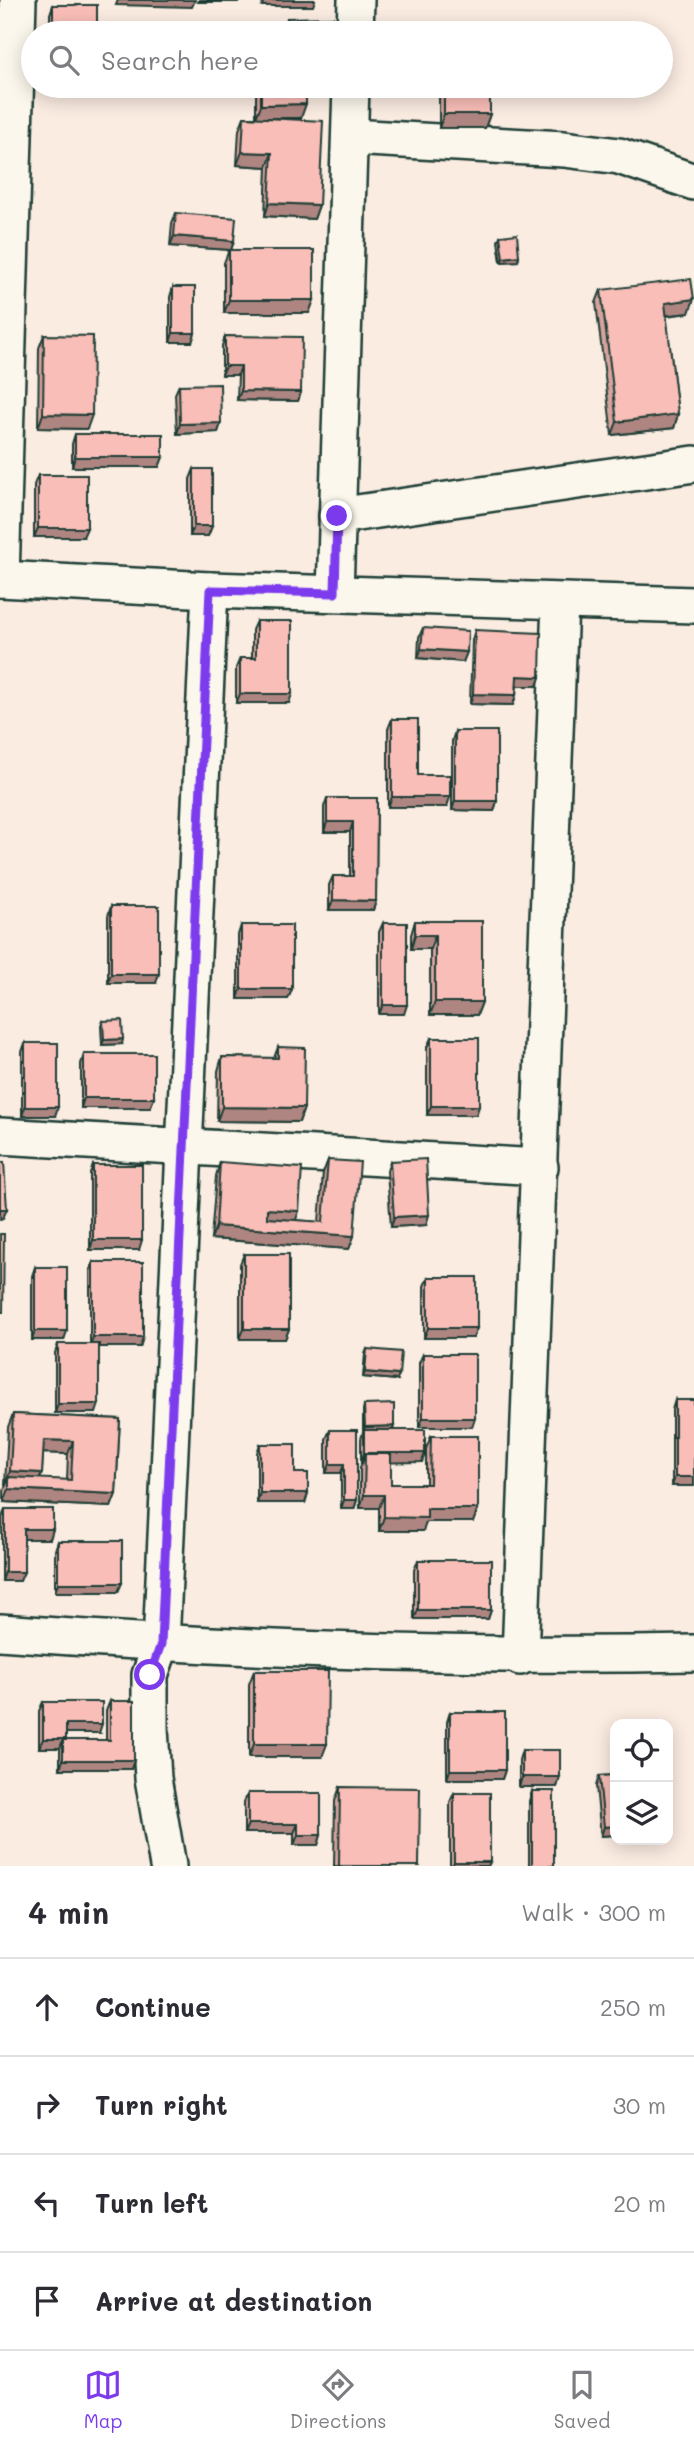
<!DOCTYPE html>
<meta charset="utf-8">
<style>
body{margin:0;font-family:Mali,sans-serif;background:#f2f2f3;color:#2b2b33}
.controls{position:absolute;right:21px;bottom:21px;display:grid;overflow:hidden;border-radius:14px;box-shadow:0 4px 18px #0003}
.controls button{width:63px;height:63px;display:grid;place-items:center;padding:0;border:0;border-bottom:2px solid #e1e1e2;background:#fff;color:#2b2b33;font:35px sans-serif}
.stop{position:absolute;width:21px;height:21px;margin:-16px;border:5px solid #7c3aed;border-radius:50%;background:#fff}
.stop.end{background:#7c3aed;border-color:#fff;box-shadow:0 2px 7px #0008}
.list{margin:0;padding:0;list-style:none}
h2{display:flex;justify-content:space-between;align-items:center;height:91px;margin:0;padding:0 28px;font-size:30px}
h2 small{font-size:23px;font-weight:400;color:#7c7c81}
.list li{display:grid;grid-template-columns:46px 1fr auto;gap:21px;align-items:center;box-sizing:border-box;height:98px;padding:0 28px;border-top:2px solid #e1e1e2}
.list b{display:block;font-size:26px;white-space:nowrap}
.list em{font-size:23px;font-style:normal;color:#7c7c81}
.icon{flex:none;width:38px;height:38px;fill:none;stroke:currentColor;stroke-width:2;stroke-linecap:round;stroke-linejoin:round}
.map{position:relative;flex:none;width:694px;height:1866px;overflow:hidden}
.search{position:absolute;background:#fff;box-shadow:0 4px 18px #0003;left:21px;right:21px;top:21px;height:77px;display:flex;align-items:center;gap:18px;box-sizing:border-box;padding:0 24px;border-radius:38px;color:#7c7c81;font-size:26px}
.sheet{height:483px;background:#fff}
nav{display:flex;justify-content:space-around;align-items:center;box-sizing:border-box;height:98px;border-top:2px solid #e1e1e2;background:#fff;font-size:19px;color:#7c7c81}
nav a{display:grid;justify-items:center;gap:4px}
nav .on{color:#7c3aed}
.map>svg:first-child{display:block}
</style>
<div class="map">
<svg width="694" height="1866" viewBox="0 0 694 1866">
<rect width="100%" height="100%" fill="#fbece2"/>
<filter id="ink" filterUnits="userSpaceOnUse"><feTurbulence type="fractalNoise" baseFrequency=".0143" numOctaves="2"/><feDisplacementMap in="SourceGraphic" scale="14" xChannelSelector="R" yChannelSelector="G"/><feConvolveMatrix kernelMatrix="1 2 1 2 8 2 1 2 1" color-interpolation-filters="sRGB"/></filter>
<g filter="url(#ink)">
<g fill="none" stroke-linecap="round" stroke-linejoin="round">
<defs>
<g id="minor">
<path d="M355 33 356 0"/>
<path d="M350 137 564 149 619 156 694 182"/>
<path d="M337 516 694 464"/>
<path d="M0 579 210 590 694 605"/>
<path d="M1 579 18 0"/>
<path d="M335 593 351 86"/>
<path d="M0 1136 540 1167"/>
<path d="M0 1632C232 1649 462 1658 694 1653"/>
<path d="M520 1657 560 602"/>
<path d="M168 1866 153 1778 150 1728V1675L161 1644 210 590"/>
</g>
</defs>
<!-- minor casing -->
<use href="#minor" stroke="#1f3d34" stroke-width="40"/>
<!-- minor -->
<use href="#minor" stroke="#fbf7ec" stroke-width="35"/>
</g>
<!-- wall -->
<g fill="#d7a39e" stroke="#1f3d34" stroke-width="2" fill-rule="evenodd">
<path d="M53 5 97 33H50V14Z"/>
<path d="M287 18 333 33H282Z"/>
<path d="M256 86H306L301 118H268L319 205 314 219 265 216 267 167 237 165 239 130 244 117H256Z"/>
<path d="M439 86H490V114L485 128H439Z"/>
<path d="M176 213 234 241 231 250 170 246 172 223Z"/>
<path d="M500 236 519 256 518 261 501 262 498 241Z"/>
<path d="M229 250 314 300 309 313H224V263Z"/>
<path d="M173 287 195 333 192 342H170V297Z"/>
<path d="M601 290 689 313 666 316 678 414 674 428 612 435 596 303Z"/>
<path d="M44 335 87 429 38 428 39 348Z"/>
<path d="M225 336 301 392 298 401 237 400 238 375H222V346Z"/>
<path d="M179 385 221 423 218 432 177 434 175 394Z"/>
<path d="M75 434 163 457 159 467H72V444Z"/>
<path d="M194 469 212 526 208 536H190V479Z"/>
<path d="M38 475 83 537H34V485Z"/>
<path d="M256 621 289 703H236V668L240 658H252V630Z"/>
<path d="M423 628 467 652 463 662 418 658 419 637Z"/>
<path d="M475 630 540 677 537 686H517L516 695 513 705 470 704 472 640Z"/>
<path d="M392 719 418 775 447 807H388V729Z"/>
<path d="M455 731 497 801 494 811 452 810V741Z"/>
<path d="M327 798H377L376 901 373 910H329V885L333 876H350V832H324V807Z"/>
<path d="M111 906 156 983H108V916Z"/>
<path d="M415 921H482V1002L477 1015H430V949H411V935Z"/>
<path d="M383 923 404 1014H379V932Z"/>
<path d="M241 925 292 989 288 999H238V935Z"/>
<path d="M103 1021 122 1044 102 1045 101 1026Z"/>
<path d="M431 1038 479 1106 476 1115H427V1047Z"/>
<path d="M25 1043 55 1116H22V1052Z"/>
<path d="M278 1047 304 1108 299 1122 217 1121 218 1071 222 1057 274 1058Z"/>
<path d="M84 1054 154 1098 150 1108H81V1064Z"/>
<path d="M328 1160 354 1236 349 1249 211 1239 216 1176 220 1162 299 1211 295 1220 319 1222 323 1173Z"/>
<path d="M390 1161 426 1225 391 1227 387 1171Z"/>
<path d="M93 1165 139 1250H90V1174Z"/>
<path d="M244 1254 289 1329 285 1339H240V1264Z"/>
<path d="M93 1262 143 1337 140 1347H99L96 1413H55V1353L58 1344H90V1271Z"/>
<path d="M35 1267 64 1340H32V1276Z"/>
<path d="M428 1277 477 1328 473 1338H424V1286Z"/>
<path d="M367 1349 397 1380 363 1377 365 1354Z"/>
<path d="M423 1354 475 1418 472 1427H419V1363Z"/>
<path d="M675 1400 694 1486H672V1410Z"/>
<path d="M364 1405 394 1426 393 1430 425 1453 422 1462H391V1484H426V1449L431 1436 478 1509 473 1522H426L423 1531H379V1508H360V1467L362 1463H361V1439L363 1432V1410Z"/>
<path d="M13 1414 120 1419 116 1494 111 1507 4 1502V1491L6 1485H5L8 1427ZM43 1453 68 1454 67 1480 40 1479 42 1473Z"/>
<path d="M330 1430H357V1500L354 1509H341V1473H326V1439Z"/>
<path d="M260 1444 295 1473 308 1493 305 1503H257V1453Z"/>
<path d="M5 1509 53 1529 50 1539H24L20 1581H2V1518Z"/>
<path d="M58 1541 118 1592H55V1550Z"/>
<path d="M418 1560 491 1610 488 1619H414V1570Z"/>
<path d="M254 1671 322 1757H249V1684Z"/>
<path d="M110 1701 134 1760 131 1769H60V1748H39V1711L43 1702 99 1733H66V1740H106V1711Z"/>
<path d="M450 1712 505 1770 502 1779H447V1722Z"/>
<path d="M522 1750 560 1777 557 1787H519V1760Z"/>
<path d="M615 1775V1835L601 1836 596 1786 599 1776Z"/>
<path d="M340 1787 419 1866H334L335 1801Z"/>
<path d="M532 1791 554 1866H529V1801Z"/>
<path d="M248 1793 321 1835 318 1845H294V1833H244V1802Z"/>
<path d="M454 1793 490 1862 488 1866H450V1802Z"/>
</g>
<!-- shaded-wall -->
<g fill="#af8581" stroke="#1f3d34" stroke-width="2">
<path d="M118 0H195L192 7 116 5Z"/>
<path d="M199 0H239L238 2H198Z"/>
<path d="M264 0H315L313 6H262Z"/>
<path d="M306 104 301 118H256L261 105Z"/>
<path d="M444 114H490L485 128H439Z"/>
<path d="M242 152 272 153 267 167 237 165Z"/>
<path d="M269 203 319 205 314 219 265 216Z"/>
<path d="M174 236 234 241 231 250 170 246Z"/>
<path d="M519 256 518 261 501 262 503 258Z"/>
<path d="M694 299 689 313 660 316 665 303Z"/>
<path d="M229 300H314L309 313H224Z"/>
<path d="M173 333H195L192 342H170Z"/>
<path d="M225 366H241L238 375H222Z"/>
<path d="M241 391 301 392 298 401 237 400Z"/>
<path d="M43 414 92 415 87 429 38 428Z"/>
<path d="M678 414 674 428 612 435 617 422Z"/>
<path d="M221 423 218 432 177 434 180 424Z"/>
<path d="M75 457H163L159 467H72Z"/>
<path d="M194 526H212L208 536H190Z"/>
<path d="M38 528H87L83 537H34Z"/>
<path d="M421 649 467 652 463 662 418 658Z"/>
<path d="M517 676 540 677 537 686H514Z"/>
<path d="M240 694H292L289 703H236Z"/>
<path d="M473 694 516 695 513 705 470 704Z"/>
<path d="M392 797H450L447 807H388Z"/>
<path d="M455 801H497L494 811 452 810Z"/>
<path d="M327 822H353L350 832H324Z"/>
<path d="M333 900 376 901 373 910H329Z"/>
<path d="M415 935H435L430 949H411Z"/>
<path d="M111 974H159L156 983H108Z"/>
<path d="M241 989H292L288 999H238Z"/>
<path d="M435 1002H482L477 1015H430Z"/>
<path d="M383 1005H407L404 1014H379Z"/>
<path d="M123 1039 122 1044 102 1045 104 1040Z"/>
<path d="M84 1098H154L150 1108H81Z"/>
<path d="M431 1106H479L476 1115H427Z"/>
<path d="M25 1107H58L55 1116H22Z"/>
<path d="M222 1107 304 1108 299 1122 217 1121Z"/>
<path d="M0 1209H7L3 1218 0 1219Z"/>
<path d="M267 1209 299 1211 294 1225 262 1222Z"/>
<path d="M429 1215 426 1225 391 1227 394 1217Z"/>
<path d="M216 1226 354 1236 349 1249 211 1239Z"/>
<path d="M93 1240H142L139 1250H90Z"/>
<path d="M428 1328H477L473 1338H424Z"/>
<path d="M244 1329H289L285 1339H240Z"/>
<path d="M35 1331H67L64 1340H32Z"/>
<path d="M93 1337H143L140 1347H90Z"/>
<path d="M365 1372 399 1375 397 1380 363 1377Z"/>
<path d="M58 1404H99L96 1413H55Z"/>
<path d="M423 1418H475L472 1427H419Z"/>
<path d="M394 1426 392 1431 363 1432 365 1427Z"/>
<path d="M44 1440 73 1441 68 1454 39 1453Z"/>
<path d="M364 1453H425L422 1462 365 1463V1454L362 1463H361Z"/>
<path d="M330 1464H344L341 1473H326Z"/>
<path d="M10 1471 42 1473 37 1486 9 1477 6 1485H5Z"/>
<path d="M675 1477H694V1486H672Z"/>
<path d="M9 1489 116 1494 111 1507 4 1502Z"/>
<path d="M260 1493H308L305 1503H257Z"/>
<path d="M364 1495H384L379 1508H360Z"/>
<path d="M344 1500H357L354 1509H341Z"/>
<path d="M427 1509H478L473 1522H426L423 1531H379L384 1517Z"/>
<path d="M24 1529H53L50 1539H20Z"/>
<path d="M5 1572H24L20 1581H2Z"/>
<path d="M58 1583H122L118 1592H55Z"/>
<path d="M418 1610H491L488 1619H414Z"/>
<path d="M66 1724H102L99 1733H62Z"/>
<path d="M43 1739H66L63 1740 60 1748H39Z"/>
<path d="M254 1744H327L322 1757H249Z"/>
<path d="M63 1760H134L131 1769H60Z"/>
<path d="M450 1770H505L502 1779H447Z"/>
<path d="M522 1777H560L557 1787H519Z"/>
<path d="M248 1824H298L294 1833H244Z"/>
<path d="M615 1826V1835L601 1836 604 1827Z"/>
<path d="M298 1835H321L318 1845H294Z"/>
<path d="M454 1862H490L488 1866H452Z"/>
</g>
<!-- building -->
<g fill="#fabeb8" stroke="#1f3d34" stroke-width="2">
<rect x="53" y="5" width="44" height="28"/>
<path d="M333 17V33H287V18Z"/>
<path d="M261 86H306V104L261 105Z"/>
<rect x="444" y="86" width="46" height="28"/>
<path d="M244 117 323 121 319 205 269 203 272 153 242 152Z"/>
<path d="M176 213 236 218 234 241 174 236Z"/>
<path d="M517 234 519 256 503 258 500 236Z"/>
<rect x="229" y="250" width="85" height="50"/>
<path d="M691 279 694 299 665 303 678 414 617 422 601 290Z"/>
<rect x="173" y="287" width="22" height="46"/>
<path d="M44 335 93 336 92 415 43 414Z"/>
<path d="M225 336 302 337 301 392 241 391V366H225Z"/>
<path d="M220 384 221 423 180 424 179 385Z"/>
<rect x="75" y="434" width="88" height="23"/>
<rect x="194" y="469" width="18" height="57"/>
<rect x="38" y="475" width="49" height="53"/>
<path d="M256 621H292V694H240V658H256Z"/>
<path d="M423 628 468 631 467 652 421 649Z"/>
<path d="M475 630 541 633 540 677 517 676 516 695 473 694Z"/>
<path d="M392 719H418V775H450V797H392Z"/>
<rect x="455" y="731" width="42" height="70"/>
<path d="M327 798H377L376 901 333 900V876H353V822H327Z"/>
<rect x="111" y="906" width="48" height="68"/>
<path d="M415 921H482V1002H435V935H415Z"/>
<rect x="383" y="923" width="24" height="82"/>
<rect x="241" y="925" width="51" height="64"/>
<path d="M122 1020 123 1039 104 1040 103 1021Z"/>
<rect x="431" y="1038" width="48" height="68"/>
<rect x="25" y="1043" width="33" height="64"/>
<path d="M278 1047 305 1048 304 1108 222 1107V1057L278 1058Z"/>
<rect x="84" y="1054" width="70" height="44"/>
<path d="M426 1159 429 1215 394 1217 390 1161Z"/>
<path d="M328 1160 360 1162 354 1236 216 1226 220 1162 302 1168 299 1211 267 1209V1218L323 1222Z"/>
<path d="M4 1162 7 1209H0V1163Z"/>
<rect x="93" y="1165" width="49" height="75"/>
<path d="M0 1234H4L3 1312H0Z"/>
<rect x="244" y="1254" width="45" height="75"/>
<rect x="93" y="1262" width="50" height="75"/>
<rect x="35" y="1267" width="32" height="64"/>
<rect x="428" y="1277" width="49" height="51"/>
<rect x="58" y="1344" width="41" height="60"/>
<path d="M367 1349 401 1352 399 1375 365 1372Z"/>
<rect x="423" y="1354" width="52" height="64"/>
<rect x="675" y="1400" width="19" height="77"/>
<path d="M394 1404V1426L365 1427 364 1405Z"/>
<path d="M13 1414 120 1419 116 1494 9 1489V1477L71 1480 73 1441 44 1440 42 1473 10 1471Z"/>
<path d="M330 1430H357V1500H344V1464H330Z"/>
<rect x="364" y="1430" width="61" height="23"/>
<path d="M431 1436H478V1509H427V1518L384 1517V1495H364L365 1454H391V1484H430Z"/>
<path d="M260 1444H295V1473H308V1493H260Z"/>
<path d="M5 1509H53V1529H24V1572H5Z"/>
<rect x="58" y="1541" width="64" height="42"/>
<rect x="418" y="1560" width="73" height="50"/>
<path d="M254 1671H328L327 1744H254Z"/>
<path d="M110 1701H134V1760H63V1740H110Z"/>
<path d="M43 1702H102V1724H66V1739H43Z"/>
<rect x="450" y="1712" width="55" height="58"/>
<rect x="522" y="1750" width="38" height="27"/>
<path d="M615 1775V1826L604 1827 599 1776Z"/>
<path d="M340 1787 420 1788 419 1866H339Z"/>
<rect x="532" y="1791" width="22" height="75"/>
<path d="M248 1793H321V1835H298V1824H248Z"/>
<rect x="454" y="1793" width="36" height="69"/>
</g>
</g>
<g fill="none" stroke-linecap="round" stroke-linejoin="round" filter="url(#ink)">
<!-- route -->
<path stroke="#7c3aed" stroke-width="9" d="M150 1675 161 1644 210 590 335 593 337 516"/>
</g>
</svg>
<div class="controls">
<button><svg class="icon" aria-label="locate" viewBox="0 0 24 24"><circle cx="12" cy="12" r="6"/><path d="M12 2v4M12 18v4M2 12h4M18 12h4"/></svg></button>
<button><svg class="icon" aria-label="layers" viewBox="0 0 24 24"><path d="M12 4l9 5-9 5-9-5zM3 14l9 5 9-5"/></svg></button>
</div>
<div class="stop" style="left:150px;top:1675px"></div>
<div class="stop end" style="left:337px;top:516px"></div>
<div class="search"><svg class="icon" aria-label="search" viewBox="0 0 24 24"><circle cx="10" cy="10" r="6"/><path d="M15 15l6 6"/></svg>Search here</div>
</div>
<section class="sheet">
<h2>4 min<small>Walk · 300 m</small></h2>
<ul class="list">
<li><svg class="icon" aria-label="ahead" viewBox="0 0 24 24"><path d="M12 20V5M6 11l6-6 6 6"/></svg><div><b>Continue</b></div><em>250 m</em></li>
<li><svg class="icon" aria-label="right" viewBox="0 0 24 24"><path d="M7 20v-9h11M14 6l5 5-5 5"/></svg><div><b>Turn right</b></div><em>30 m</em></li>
<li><svg class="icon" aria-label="left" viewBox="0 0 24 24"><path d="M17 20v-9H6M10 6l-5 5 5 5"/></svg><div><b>Turn left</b></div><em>20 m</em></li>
<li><svg class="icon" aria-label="arrive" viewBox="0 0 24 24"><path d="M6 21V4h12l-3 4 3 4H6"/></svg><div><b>Arrive at destination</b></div></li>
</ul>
</section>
<nav>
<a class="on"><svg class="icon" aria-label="map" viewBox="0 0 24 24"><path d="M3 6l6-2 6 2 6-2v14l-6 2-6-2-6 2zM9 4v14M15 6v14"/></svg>Map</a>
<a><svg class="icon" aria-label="directions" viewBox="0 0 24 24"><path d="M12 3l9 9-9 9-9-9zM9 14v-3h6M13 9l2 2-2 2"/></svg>Directions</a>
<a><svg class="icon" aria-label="saved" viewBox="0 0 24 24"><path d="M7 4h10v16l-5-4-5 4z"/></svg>Saved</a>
</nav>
